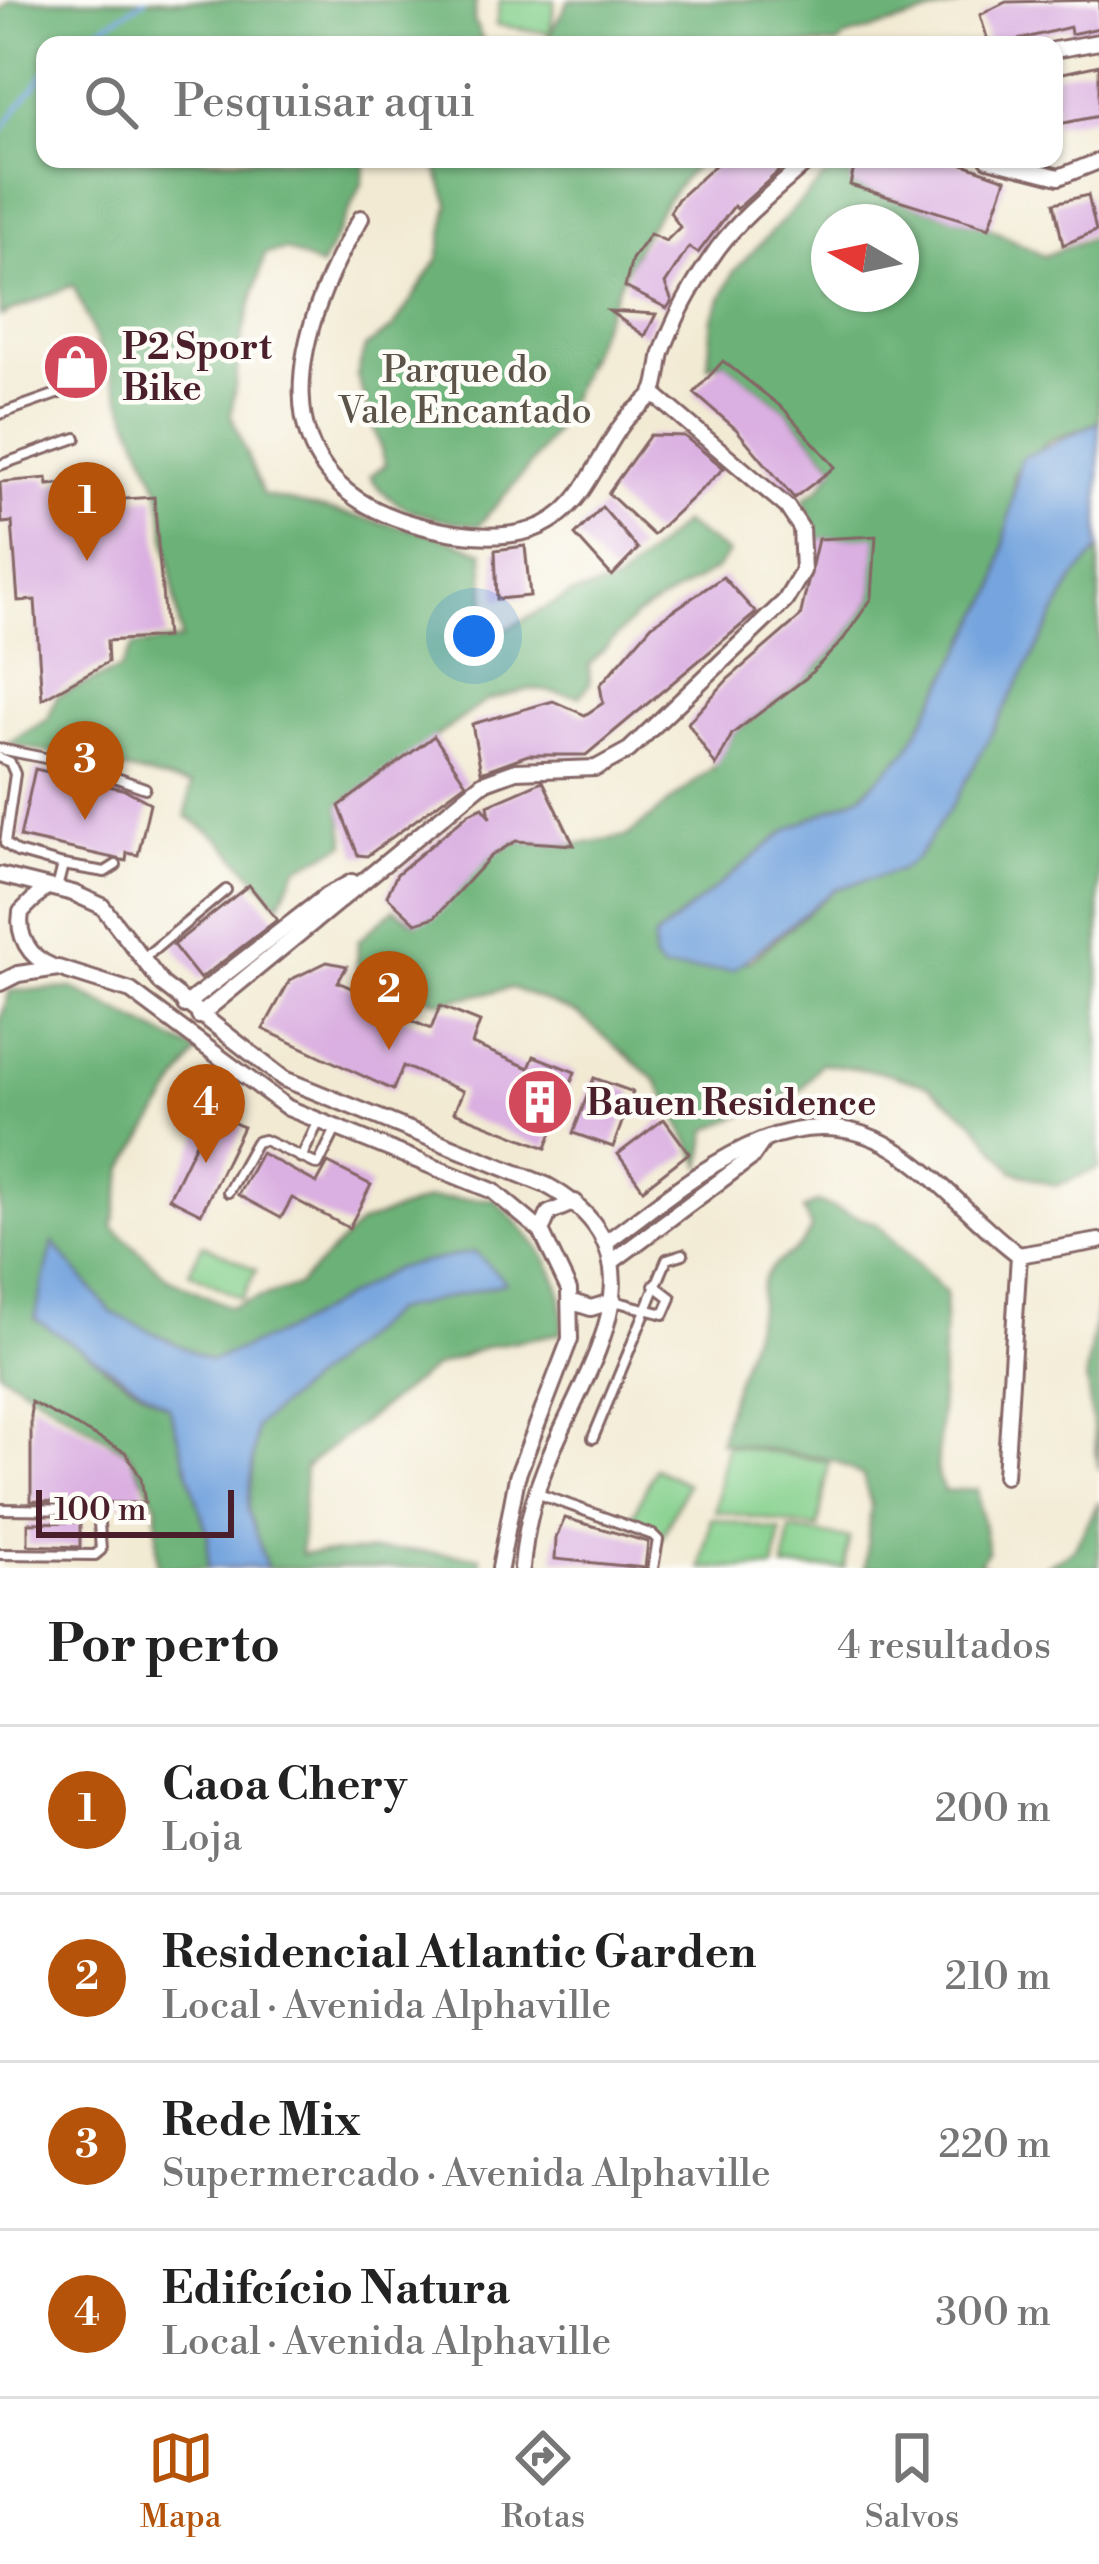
<!DOCTYPE html>
<html lang="pt">
<meta charset="utf-8">
<style>
body{margin:0;font-family:"Libre Bodoni",serif;background:#f6f6f6;color:#222}
.compass{position:absolute;left:811px;top:204px;width:108px;height:108px;border-radius:50%;background:#fff;box-shadow:0 3px 9px #0004;rotate:279deg}
.scale{position:absolute;left:36px;bottom:30px;width:198px;box-sizing:border-box;padding-left:12px;border:6px solid #4a1f2b;border-top:0;font-size:33px;line-height:42px;white-space:nowrap;color:#4a1f2b;-webkit-text-stroke:9px #fdfcf7;paint-order:stroke}
.you{position:absolute;left:474px;top:636px;width:42px;height:42px;margin:-30px;border:9px solid #fff;border-radius:50%;background:#1a73e8;box-shadow:0 0 0 18px #1a73e833}
.badge{display:grid;place-items:center;width:78px;height:78px;border-radius:50%;background:#b45309;color:#fff;font-size:39px;font-weight:700}
.pin{position:absolute;translate:-50% -99px;filter:drop-shadow(0 3px 6px #0008)}
.pin::after{content:'';position:absolute;top:63px;width:42px;height:36px;background:inherit;clip-path:polygon(0 0,100% 0,50% 100%)}
.list{margin:0;padding:0;list-style:none}
h2{display:flex;justify-content:space-between;align-items:center;height:156px;margin:0;padding:0 48px;font-size:51px}
h2 small{font-size:39px;font-weight:400;color:#767676}
.list li{display:grid;grid-template-columns:78px 1fr auto;gap:36px;align-items:center;box-sizing:border-box;height:168px;padding:0 48px;border-top:3px solid #e0e0e0}
.list b{display:block;font-size:45px;white-space:nowrap}
.list p{margin:0;font-size:39px;white-space:nowrap;color:#767676}
.list em{font-size:39px;font-style:normal;color:#767676}
.icon{flex:none;width:66px;height:66px;fill:none;stroke:currentColor;stroke-width:2;stroke-linecap:round;stroke-linejoin:round}
.map{position:relative;flex:none;width:1099px;height:1568px;overflow:hidden}
.search{position:absolute;background:#fff;box-shadow:0 3px 9px #0004;left:36px;right:36px;top:36px;height:132px;display:flex;align-items:center;gap:30px;box-sizing:border-box;padding:0 42px;border-radius:24px;color:#767676;font-size:45px}
.sheet{height:828px;background:#fff}
nav{display:flex;justify-content:space-around;align-items:center;box-sizing:border-box;height:168px;border-top:3px solid #e0e0e0;background:#fff;font-size:33px;color:#767676}
nav a{display:grid;justify-items:center;gap:6px}
nav .on{color:#b45309}
.map>svg:first-child{display:block}
</style>
<div class="map">
<svg width="1099" height="1568" viewBox="0 0 1099 1568">
<rect width="100%" height="100%" fill="#fdfcf7"/>
<filter id="ink" filterUnits="userSpaceOnUse"><feTurbulence type="fractalNoise" baseFrequency=".00833" numOctaves="2"/><feDisplacementMap in="SourceGraphic" scale="24" xChannelSelector="R" yChannelSelector="G"/><feConvolveMatrix kernelMatrix="1 2 1 2 8 2 1 2 1" color-interpolation-filters="sRGB"/></filter>
<filter id="wash" filterUnits="userSpaceOnUse"><feTurbulence type="fractalNoise" baseFrequency=".004" numOctaves="4" result="noise"/><feDisplacementMap in="SourceGraphic" scale="48" xChannelSelector="R" yChannelSelector="G"/><feGaussianBlur stdDeviation="2.7" result="paint"/><feColorMatrix in="noise" values="0 0 0 0 0 0 0 0 0 0 0 0 0 0 0 0 0 1.4 0 .05"/><feComposite in="paint" operator="in"/></filter>
<g filter="url(#wash)">
<rect width="100%" height="100%" fill="#f2ead3"/>
<!-- green -->
<g fill="#85d08d" stroke="#68785c" stroke-width="3">
<path d="M500 0H555L550 33 496 25Z"/>
<path d="M203 1244 256 1270 242 1299 189 1272Z"/>
<path d="M726 1445 829 1462 818 1528 715 1511Z"/>
<path d="M655 1468 687 1484 662 1537 630 1522Z"/>
<path d="M711 1518 781 1531 774 1568H701Z"/>
<path d="M790 1529 849 1538 845 1568H784Z"/>
</g>
<!-- forest -->
<g fill="#6cb278" stroke="#5b6852" stroke-width="3" fill-rule="evenodd">
<path d="M10 0H476L474 21 485 45H45V159H366L362 184 321 267 286 250 265 254 242 336 231 415 263 495 431 534 483 552 487 630 508 628 572 594 617 583 683 523 728 553 716 569 636 616 589 665 590 683 580 696 531 689 486 701 340 805 346 844 297 868 279 904 220 839 186 816 191 785 8 743 48 719 57 696 120 669 133 646 181 640 159 489 73 285 0 316V11Z"/>
<path d="M569 0H977L846 37 836 45H535L547 39Z"/>
<path d="M433 159H703C631 225 603 330 562 416 541 459 507 491 478 526 435 518 395 515 370 476L386 465 357 376 365 347 393 328 438 259 449 204Z"/>
<path d="M842 159H849L851 185 989 228 1044 256 1099 235V422L1048 441 1014 473 1012 524 996 588 907 751 861 795 787 830 654 938V960L663 970 751 961 835 889 900 870 1074 579 1099 549V1168L1056 1186 1013 1171 974 1121 929 1086 887 1073 821 1063 802 1089 708 1130 702 1166 657 1081 578 1014 512 988 440 1002 357 968 358 941 394 909 416 923 491 856 516 841 574 845 627 836 715 766 732 734 806 678 842 641 872 598 875 537 818 539 804 499 820 488 835 466 784 409 723 361 708 366 712 318 734 271ZM829 222H901V294H829Z"/>
<path d="M72 988 197 1052 124 1169 113 1227 168 1278 230 1307 297 1286 361 1223 429 1199H494C533 1239 571 1273 561 1333L489 1346 434 1367 305 1467 301 1554 405 1550 480 1557 481 1568H267L248 1510 256 1426 392 1311 505 1283 286 1331 211 1361 111 1312 54 1244 104 1368 169 1407 208 1536V1568H157V1504L128 1452 0 1372V1021L10 991Z"/>
<path d="M817 1202 877 1224 946 1293 937 1476 944 1491 977 1489 988 1551 979 1564 989 1568H865L871 1505 863 1476 833 1460 720 1442C728 1396 746 1357 758 1312 761 1301 759 1285 766 1275 780 1253 799 1258 811 1228L803 1210Z"/>
<path d="M1099 1297V1471L1086 1375Z"/>
<path d="M1099 1502V1568H1043L1074 1549Z"/>
</g>
<!-- water -->
<g fill="#74a4de" stroke="#5f6284" stroke-width="3">
<path d="M1099 422V549L1074 579 958 796 918 857 900 870 835 889 733 970H663L654 961V938L787 830 861 795 907 751 996 588 1020 459Z"/>
<path d="M53 1243 111 1312 211 1361 286 1331 396 1268 475 1252 506 1283 392 1311 256 1426 248 1510 267 1568H208V1536L169 1407 35 1319Z"/>
</g>
<g fill="none" stroke-linecap="round" stroke-linejoin="round">
<!-- stream -->
<g stroke="#74a4de" stroke-width="4.5">
<path d="M73 45 145 0"/>
<path d="M0 132 45 72"/>
</g>
</g>
<g id="blocks">
<!-- building -->
<g fill="#daafe1">
<path d="M1099 0V28L1071 34 1070 27 1009 42 989 44 980 15 1006 2Z"/>
<path d="M1099 65V116L1054 125V75Z"/>
<path d="M722 159H767L779 171 737 209 734 206 698 253 689 247 665 284 672 301 667 308 625 287 632 259 650 234 666 241 680 227 670 212 678 199Z"/>
<path d="M856 159H949L1006 179 989 228 850 185Z"/>
<path d="M1088 195 1096 231 1063 245 1054 203Z"/>
<path d="M609 311 656 314 645 336Z"/>
<path d="M723 361 784 409 835 467 794 498 736 429 694 393Z"/>
<path d="M650 435 684 436 724 468 653 535 608 493Z"/>
<path d="M47 478 48 485 94 480 95 501 154 497 166 637 107 641 108 662 42 699 35 600 18 601 12 522 2 523 0 482Z"/>
<path d="M602 507 638 549 612 576 575 535Z"/>
<path d="M876 536 872 598 842 641 806 678 732 734 716 766 688 723 728 679 800 617 818 539Z"/>
<path d="M525 546 530 596 497 599 495 550Z"/>
<path d="M723 577 756 613 586 755H528L481 772 472 724 553 701 585 715 603 703 600 685 652 625Z"/>
<path d="M434 736 466 783 367 856 358 855 339 806Z"/>
<path d="M35 769 126 790 150 803 138 855 127 853 126 861 20 837Z"/>
<path d="M543 781 574 845 516 841 491 856 435 917 416 923 387 896 397 874 469 813 483 807 490 818 488 805Z"/>
<path d="M249 885 277 920 200 979 173 945Z"/>
<path d="M327 962 347 966 338 982 380 1001 377 1007 431 1029 440 1006 480 1022 472 1044 529 1068 534 1056 575 1072 546 1148 454 1112 463 1091 403 1066 393 1090 263 1029 290 980Z"/>
<path d="M594 1078 633 1092 613 1147 573 1133Z"/>
<path d="M211 1112 243 1127 201 1214 169 1198Z"/>
<path d="M664 1119 689 1153 643 1189 618 1154Z"/>
<path d="M261 1153 317 1183 328 1163 371 1185 349 1228 292 1198 281 1218 238 1195Z"/>
<path d="M31 1402 125 1452 141 1478 145 1503 31 1501Z"/>
<path d="M565 1518 648 1542 645 1568 555 1559 556 1538Z"/>
<path d="M80 1522V1547L28 1545V1523Z"/>
</g>
</g>
</g>
<g filter="url(#ink)">
<use href="#blocks" fill-opacity="0" stroke="#856666" stroke-width="3"/>
<g fill="none" stroke-linecap="round" stroke-linejoin="round">
<defs>
<g id="lane">
<path d="M0 414 68 390"/>
<path d="M0 465 76 438"/>
<path d="M0 749 80 765 145 788"/>
<path d="M0 758 10 762 15 774 5 843 17 852 63 865 57 888"/>
<path d="M63 865 105 872 116 865"/>
<path d="M144 958 226 890"/>
<path d="M301 1158 318 1123"/>
<path d="M228 1192 256 1142 264 1140 318 1165 335 1131"/>
<path d="M614 1301 664 1314 671 1298 654 1285"/>
<path d="M593 1438 667 1259 683 1254"/>
<path d="M536 1493 653 1535 658 1540 653 1568"/>
<path d="M0 1509 98 1510 101 1550 95 1555 0 1554"/>
</g>
<g id="street">
<path d="M1054 50 1099 42"/>
<path d="M988 159 1059 177 1099 161"/>
<path d="M361 218C294 327 252 479 414 524 450 534 495 541 531 530 584 513 594 461 624 422 632 410 650 402 655 389 659 378 659 365 662 353 674 318 696 279 718 248 743 215 779 187 810 159"/>
<path d="M0 875 73 893 102 906 162 984 284 1079 546 1185C676 1256 583 1370 545 1468 532 1500 525 1534 522 1568"/>
<path d="M45 888 21 912C17 936 29 957 51 966"/>
<path d="M0 983 18 974 58 968 131 991 288 1108 493 1191 541 1231 569 1290 570 1339 517 1477 500 1568"/>
<path d="M185 1005 326 896 352 882"/>
<path d="M199 1016 483 783 516 771 596 768 629 750 785 601 803 571 801 528 787 507 654 394"/>
<path d="M541 1231 549 1213 575 1202"/>
<path d="M606 1242C686 1185 788 1085 893 1148 939 1176 975 1223 1019 1255L1099 1241"/>
<path d="M613 1261 751 1158 763 1141"/>
<path d="M572 1302 591 1308 614 1301"/>
<path d="M1005 1476 1019 1255"/>
</g>
</defs>
<!-- lane casing -->
<use href="#lane" stroke="#856666" stroke-width="14"/>
<!-- street casing -->
<use href="#street" stroke="#856666" stroke-width="20"/>
<!-- lane -->
<use href="#lane" stroke="#fff" stroke-width="8"/>
<!-- street -->
<use href="#street" stroke="#fff" stroke-width="14"/>
</g>
</g>
<!-- icons -->
<defs>
<symbol id="shop-disc" viewBox="-11 -11 22 22"><circle r="9.5" fill="#d1495b" stroke="#fdfcf7"/><path d="M-5-2.5h2.3a2.7 3.5 0 0 1 5.4 0H5L5.5 6h-11ZM-1.5-2.5h3a1.5 2.3 0 0 0-3 0Z" fill="#fff"/></symbol>
<symbol id="building-disc" viewBox="-11 -11 22 22"><circle r="9.5" fill="#d1495b" stroke="#fdfcf7"/><path d="M-4-6H4V6H1V3H-1V6H-4ZM-2.5-4.3h1.7v1.8h-1.7ZM.8-4.3h1.7v1.8H.8ZM-2.5-1h1.7V.8h-1.7ZM.8-1h1.7V.8H.8Z" fill="#fff"/></symbol>
</defs>
<g fill-rule="evenodd">
<use href="#shop-disc" x="38" y="329" width="76" height="76"/>
<use href="#building-disc" x="502" y="1064" width="76" height="76"/>
</g>
<g text-anchor="middle" stroke-width="9" stroke-linejoin="round" paint-order="stroke">
<!-- poi labels -->
<g font-size="36" font-weight="bold" fill="#4a1f2b" stroke="#fdfcf7" text-anchor="start">
<text x="122" y="359">P2 Sport<tspan x="122" dy="41">Bike</tspan></text>
<text x="586" y="1115">Bauen Residence</text>
</g>
<!-- park labels -->
<g font-size="36" fill="#5c5448" stroke="#fdfcf7">
<text x="465" y="382">Parque do<tspan x="465" dy="41">Vale Encantado</tspan></text>
</g>
</g>
</svg>
<svg class="compass" viewBox="-18 -18 36 36"><path d="M0-13l5 13h-10z" fill="#e53935"/><path d="M0 13l5-13h-10z" fill="#767676"/></svg>
<div class="scale">100 m</div>
<div class="you"></div>
<div class="pin badge" style="left:87px;top:561px">1</div>
<div class="pin badge" style="left:389px;top:1050px">2</div>
<div class="pin badge" style="left:85px;top:820px">3</div>
<div class="pin badge" style="left:206px;top:1163px">4</div>
<div class="search"><svg class="icon" aria-label="search" viewBox="0 0 24 24"><circle cx="10" cy="10" r="6"/><path d="M15 15l6 6"/></svg>Pesquisar aqui</div>
</div>
<section class="sheet">
<h2>Por perto<small>4 resultados</small></h2>
<ul class="list">
<li><span class="badge">1</span><div><b>Caoa Chery</b><p>Loja</p></div><em>200 m</em></li>
<li><span class="badge">2</span><div><b>Residencial Atlantic Garden</b><p>Local · Avenida Alphaville</p></div><em>210 m</em></li>
<li><span class="badge">3</span><div><b>Rede Mix</b><p>Supermercado · Avenida Alphaville</p></div><em>220 m</em></li>
<li><span class="badge">4</span><div><b>Edifcício Natura</b><p>Local · Avenida Alphaville</p></div><em>300 m</em></li>
</ul>
</section>
<nav>
<a class="on"><svg class="icon" aria-label="map" viewBox="0 0 24 24"><path d="M3 6l6-2 6 2 6-2v14l-6 2-6-2-6 2zM9 4v14M15 6v14"/></svg>Mapa</a>
<a><svg class="icon" aria-label="directions" viewBox="0 0 24 24"><path d="M12 3l9 9-9 9-9-9zM9 14v-3h6M13 9l2 2-2 2"/></svg>Rotas</a>
<a><svg class="icon" aria-label="saved" viewBox="0 0 24 24"><path d="M7 4h10v16l-5-4-5 4z"/></svg>Salvos</a>
</nav>
